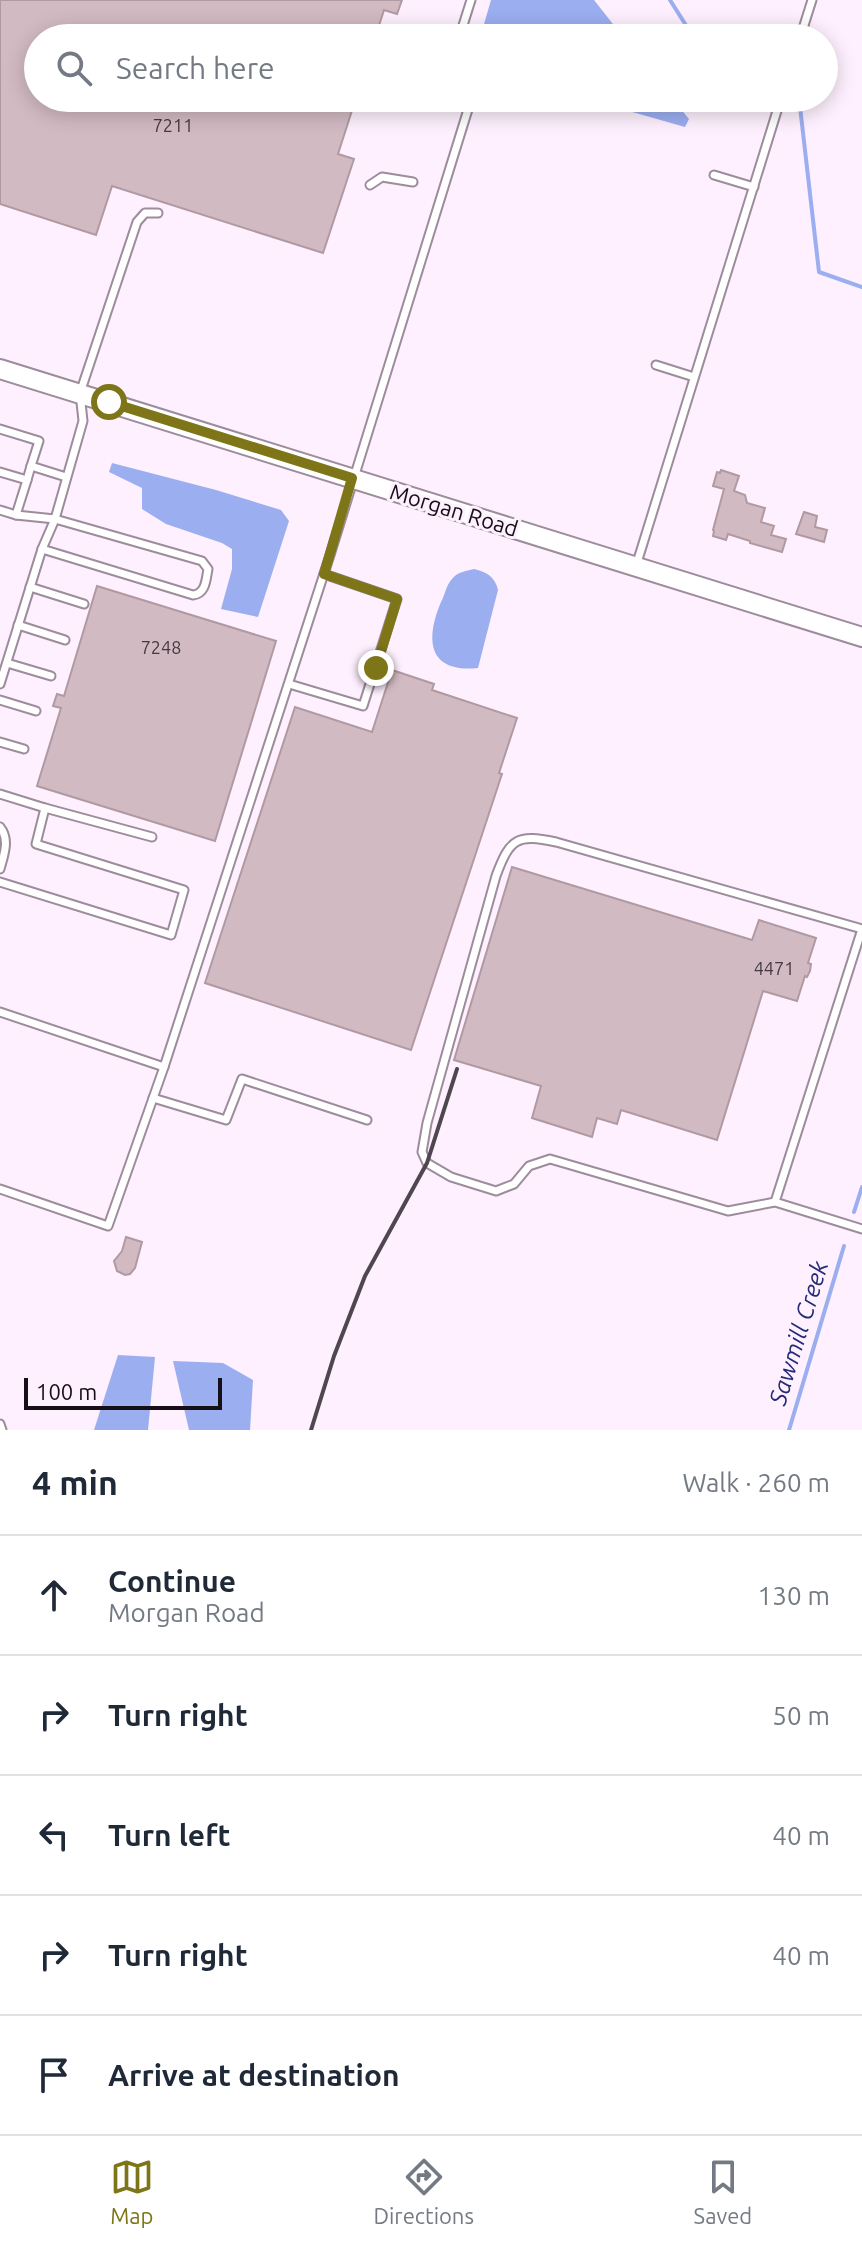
<!DOCTYPE html>
<meta charset="utf-8">
<style>
body{margin:0;font-family:Ubuntu,sans-serif;background:#f6f6f7;color:#1f2937}
.scale{position:absolute;left:24px;bottom:20px;width:198px;box-sizing:border-box;padding-left:8px;border:4px solid #161016;border-top:0;font-size:22px;line-height:28px;white-space:nowrap;color:#161016;-webkit-text-stroke:6px #fef0fe;paint-order:stroke}
.stop{position:absolute;width:24px;height:24px;margin:-18px;border:6px solid #7e7519;border-radius:50%;background:#fff}
.stop.end{background:#7e7519;border-color:#fff;box-shadow:0 2px 8px #0008}
.list{margin:0;padding:0;list-style:none}
h2{display:flex;justify-content:space-between;align-items:center;height:104px;margin:0;padding:0 32px;font-size:34px}
h2 small{font-size:26px;font-weight:400;color:#747a83}
.list li{display:grid;grid-template-columns:52px 1fr auto;gap:24px;align-items:center;box-sizing:border-box;height:120px;padding:0 32px;border-top:2px solid #e0e1e3}
.list b{display:block;font-size:30px;white-space:nowrap}
.list p{margin:0;font-size:26px;white-space:nowrap;color:#747a83}
.list em{font-size:26px;font-style:normal;color:#747a83}
.icon{flex:none;width:44px;height:44px;fill:none;stroke:currentColor;stroke-width:2;stroke-linecap:round;stroke-linejoin:round}
.map{position:relative;flex:none;width:862px;height:1430px;overflow:hidden}
.search{position:absolute;background:#fff;box-shadow:0 4px 20px #0003;left:24px;right:24px;top:24px;height:88px;display:flex;align-items:center;gap:20px;box-sizing:border-box;padding:0 28px;border-radius:44px;color:#747a83;font-size:30px}
.sheet{height:704px;background:#fff}
nav{display:flex;justify-content:space-around;align-items:center;box-sizing:border-box;height:112px;border-top:2px solid #e0e1e3;background:#fff;font-size:22px;color:#747a83}
nav a{display:grid;justify-items:center;gap:4px}
nav .on{color:#7e7519}
.map>svg:first-child{display:block}
</style>
<div class="map">
<svg width="862" height="1430" viewBox="0 0 862 1430">
<rect width="100%" height="100%" fill="#fef0fe"/>
<!-- water -->
<g fill="#9baef0">
<path d="M491 0H594L624 38H480Z"/>
<path d="M583 98H672L689 119 685 127Z"/>
<path d="M112 463 216 490 281 510 289 521 258 617 221 609 232 569V549L222 543 166 524 142 509V488L109 472Z"/>
<path d="M474 569C487 572 495 577 498 590L478 668C428 673 425 640 441 602 445 595 446 585 452 579 457 572 466 571 474 569Z"/>
<path d="M118 1355 155 1357 148 1430H94Z"/>
<path d="M173 1361 223 1363 253 1380 250 1430H189Z"/>
</g>
<g fill="none" stroke-linecap="round" stroke-linejoin="round">
<!-- stream -->
<g stroke="#9baef0" stroke-width="4">
<path d="M670 0 694 38"/>
<path d="M799 98 819 272 862 287"/>
<path d="M854 1212 862 1187"/>
<path d="M789 1430 844 1246"/>
</g>
</g>
<!-- building -->
<g fill="#d2bac3" stroke="#b199a2" stroke-width="2">
<path d="M0 0H402L397 14 384 10 375 38H38V98H356L338 154 354 159 323 253 112 186 96 235 0 204Z"/>
<path d="M721 470 739 476 734 491 745 495 747 503 765 508 761 522 774 526 771 535 786 539 782 552 750 543V541L728 534 726 540 713 536 714 531 713 530 724 489 713 486 717 472 720 473Z"/>
<path d="M804 512 817 516 815 527 827 530 824 542 796 534Z"/>
<path d="M97 586 276 641 215 841 37 786 61 708 53 706 57 694 64 696Z"/>
<path d="M392 670 434 684 432 690 517 718 499 773 502 774 411 1050 205 983 295 707 372 732Z"/>
<path d="M512 867 752 940 759 920 816 938 808 963 811 964 810 971 807 977 805 976 797 1001 763 991 717 1140 621 1110 617 1124 597 1118 592 1137 532 1118 541 1086 454 1060Z"/>
<path d="M126 1237 142 1242 135 1268 130 1274 125 1275 117 1271 114 1261 122 1251Z"/>
</g>
<g fill="none" stroke-linecap="round" stroke-linejoin="round">
<defs>
<g id="service">
<path d="M459 38 471 0"/>
<path d="M800 38 812 0"/>
<path d="M714 175 754 187"/>
<path d="M370 185 382 177 413 182"/>
<path d="M656 365 694 377"/>
<path d="M0 429 39 441 31 466 66 477"/>
<path d="M0 472 27 480 31 466"/>
<path d="M0 510 16 515 55 519 202 561 208 569C206 579 206 594 193 595L42 549"/>
<path d="M16 515 27 480"/>
<path d="M636 566 781 98"/>
<path d="M30 587 84 604"/>
<path d="M18 625 65 640"/>
<path d="M7 663 51 676"/>
<path d="M0 684 42 549 55 519 83 421 80 393 137 222 145 213H158"/>
<path d="M289 684 363 706 397 599 324 574"/>
<path d="M0 700 36 711"/>
<path d="M0 742 24 749"/>
<path d="M0 794 45 808 36 844 184 890 171 935 0 882"/>
<path d="M45 808 152 837"/>
<path d="M0 827C10 839 4 855 0 869"/>
<path d="M0 1012 164 1067 331 552 470 103 456 98"/>
<path d="M153 1098 226 1120 242 1079 367 1120"/>
<path d="M0 1189 108 1226 164 1067"/>
<path d="M775 1202 728 1211 550 1159 529 1166 514 1184 496 1191 451 1177 427 1163 422 1152 427 1123 496 876C510 838 517 834 556 842L862 929 775 1202 862 1229"/>
<path d="M0 1424 2 1430"/>
</g>
<path id="tertiary" d="M0 369 862 637"/>
</defs>
<!-- service casing -->
<use href="#service" stroke="#9d8c9c" stroke-width="11"/>
<!-- tertiary casing -->
<use href="#tertiary" stroke="#9d8c9c" stroke-width="22"/>
<!-- service -->
<use href="#service" stroke="#fff" stroke-width="7"/>
<!-- tertiary -->
<use href="#tertiary" stroke="#fff" stroke-width="18"/>
<!-- rail -->
<path stroke="#4f474f" stroke-width="4" d="M311 1430 334 1356 365 1276 427 1163 457 1069"/>
</g>
<g fill="none" stroke-linecap="round" stroke-linejoin="round">
<!-- route -->
<path stroke="#7e7519" stroke-width="10" d="M109 402 352 478 324 574 397 599 376 668"/>
</g>
<g text-anchor="middle" stroke-width="6" stroke-linejoin="round" paint-order="stroke">
<!-- number labels -->
<g font-size="18" fill="#453a41">
<text x="173" y="132">7211</text>
<text x="161" y="654">7248</text>
<text x="774" y="975">4471</text>
</g>
<!-- street labels -->
<g font-size="22" fill="#161016" stroke="#fef0fe">
<text transform="translate(454 510) rotate(17)" y="8">Morgan Road</text>
</g>
<!-- water labels -->
<g font-size="24" font-style="italic" fill="#222b76" stroke="#fef0fe">
<text transform="translate(799 1333) rotate(-73)" y="8">Sawmill Creek</text>
</g>
</g>
</svg>
<div class="scale">100 m</div>
<div class="stop" style="left:109px;top:402px"></div>
<div class="stop end" style="left:376px;top:668px"></div>
<div class="search"><svg class="icon" aria-label="search" viewBox="0 0 24 24"><circle cx="10" cy="10" r="6"/><path d="M15 15l6 6"/></svg>Search here</div>
</div>
<section class="sheet">
<h2>4 min<small>Walk · 260 m</small></h2>
<ul class="list">
<li><svg class="icon" aria-label="ahead" viewBox="0 0 24 24"><path d="M12 20V5M6 11l6-6 6 6"/></svg><div><b>Continue</b><p>Morgan Road</p></div><em>130 m</em></li>
<li><svg class="icon" aria-label="right" viewBox="0 0 24 24"><path d="M7 20v-9h11M14 6l5 5-5 5"/></svg><div><b>Turn right</b></div><em>50 m</em></li>
<li><svg class="icon" aria-label="left" viewBox="0 0 24 24"><path d="M17 20v-9H6M10 6l-5 5 5 5"/></svg><div><b>Turn left</b></div><em>40 m</em></li>
<li><svg class="icon" aria-label="right" viewBox="0 0 24 24"><path d="M7 20v-9h11M14 6l5 5-5 5"/></svg><div><b>Turn right</b></div><em>40 m</em></li>
<li><svg class="icon" aria-label="arrive" viewBox="0 0 24 24"><path d="M6 21V4h12l-3 4 3 4H6"/></svg><div><b>Arrive at destination</b></div></li>
</ul>
</section>
<nav>
<a class="on"><svg class="icon" aria-label="map" viewBox="0 0 24 24"><path d="M3 6l6-2 6 2 6-2v14l-6 2-6-2-6 2zM9 4v14M15 6v14"/></svg>Map</a>
<a><svg class="icon" aria-label="directions" viewBox="0 0 24 24"><path d="M12 3l9 9-9 9-9-9zM9 14v-3h6M13 9l2 2-2 2"/></svg>Directions</a>
<a><svg class="icon" aria-label="saved" viewBox="0 0 24 24"><path d="M7 4h10v16l-5-4-5 4z"/></svg>Saved</a>
</nav>
